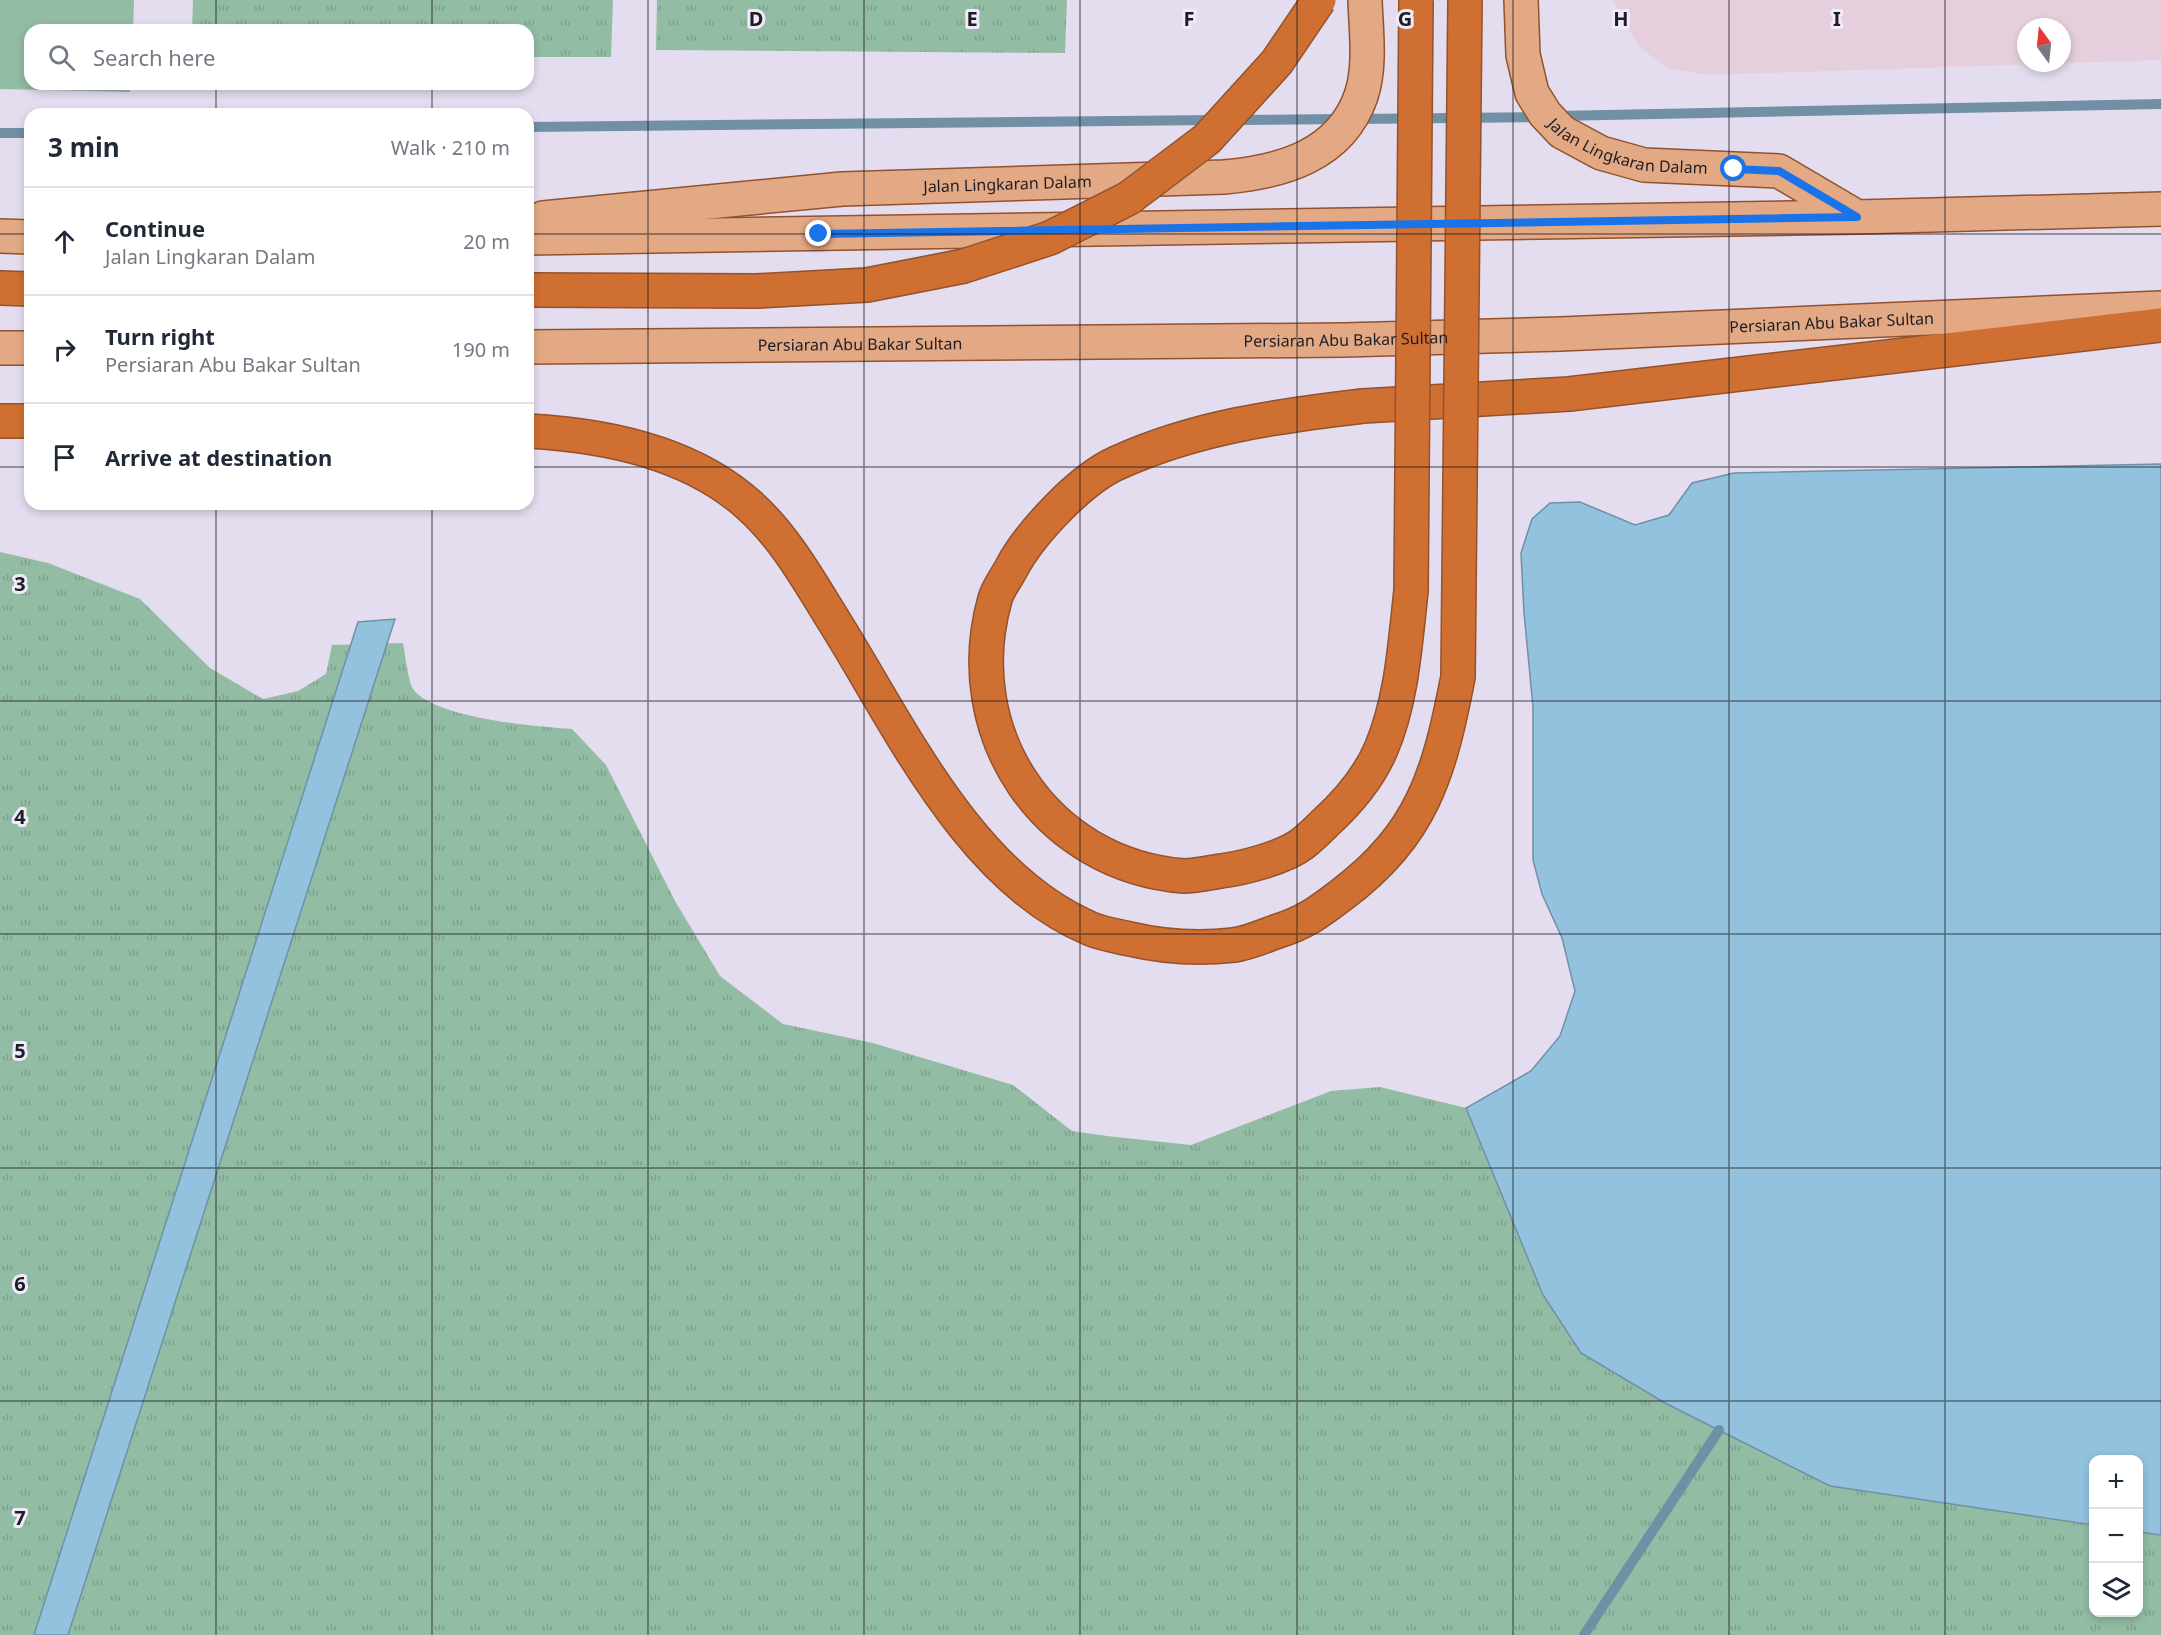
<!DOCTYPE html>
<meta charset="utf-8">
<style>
body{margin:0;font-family:"Noto Sans",sans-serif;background:#f2f2f3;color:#1f2937}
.controls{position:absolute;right:18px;bottom:18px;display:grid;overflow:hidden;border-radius:12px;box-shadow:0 3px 9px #0003}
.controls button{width:54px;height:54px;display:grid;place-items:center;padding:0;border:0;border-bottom:2px solid #e0e1e3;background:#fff;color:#1f2937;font:30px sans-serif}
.compass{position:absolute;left:2017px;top:18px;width:54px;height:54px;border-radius:50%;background:#fff;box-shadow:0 3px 9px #0003;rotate:345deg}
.stop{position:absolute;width:18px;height:18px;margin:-14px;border:4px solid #1a73e8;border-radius:50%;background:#fff}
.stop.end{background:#1a73e8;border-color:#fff;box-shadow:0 2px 6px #0008}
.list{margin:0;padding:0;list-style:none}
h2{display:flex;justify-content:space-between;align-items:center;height:78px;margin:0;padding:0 24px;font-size:26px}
h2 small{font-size:20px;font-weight:400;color:#747a83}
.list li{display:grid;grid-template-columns:39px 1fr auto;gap:18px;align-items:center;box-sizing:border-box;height:108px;padding:0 24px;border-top:2px solid #e0e1e3}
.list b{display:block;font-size:22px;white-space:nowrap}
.list p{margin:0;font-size:20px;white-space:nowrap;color:#747a83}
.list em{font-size:20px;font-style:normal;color:#747a83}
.icon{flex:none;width:33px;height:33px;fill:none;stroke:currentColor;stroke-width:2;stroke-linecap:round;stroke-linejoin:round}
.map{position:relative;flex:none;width:2161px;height:1635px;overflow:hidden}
.search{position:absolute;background:#fff;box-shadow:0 3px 9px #0003;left:24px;top:24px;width:510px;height:66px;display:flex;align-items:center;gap:15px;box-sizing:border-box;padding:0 21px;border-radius:18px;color:#747a83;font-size:22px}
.panel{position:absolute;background:#fff;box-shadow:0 3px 9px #0003;left:24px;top:108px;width:510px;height:402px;border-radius:18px}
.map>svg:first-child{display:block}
</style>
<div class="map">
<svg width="2161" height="1635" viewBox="0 0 2161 1635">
<defs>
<pattern id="grass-tufts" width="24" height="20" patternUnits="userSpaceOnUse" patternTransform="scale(1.5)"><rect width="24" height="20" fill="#92bca4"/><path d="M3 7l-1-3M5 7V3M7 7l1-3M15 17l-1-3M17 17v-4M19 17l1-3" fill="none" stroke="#7da18d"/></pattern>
</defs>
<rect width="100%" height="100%" fill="#e4ddf0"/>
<!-- medical -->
<path fill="#e6cfdc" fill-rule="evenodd" d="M1613 0H2161V60L1707 75 1667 68 1639 47ZM2026 27H2062V63H2026Z"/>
<!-- grass -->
<g fill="url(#grass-tufts)">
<path d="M193 0H613L611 57H528V30H192Z"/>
<path d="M657 0H1067L1065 53 656 50Z"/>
<path d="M0 552 48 563 140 599 210 668 263 699 298 691 326 674 332 645 403 643C405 654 408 680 413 689 433 718 538 727 572 729L606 765 675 901 720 976 783 1024 873 1043 1013 1085 1072 1131 1107 1136 1191 1145 1331 1091 1380 1087 1466 1108 1543 1295 1581 1353 1665 1403 1830 1486 2093 1525 2094 1612H2138L2139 1532 2161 1535V1635H0Z"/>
</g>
<!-- green -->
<path fill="#92bca4" d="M0 0H134L133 30H30V84H130V92L0 89Z"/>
<!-- water -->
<g fill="#93c2de" stroke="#7090a6" stroke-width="1.5">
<path d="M2161 464V1535L2139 1532 2138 1460H2094L2093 1525 1830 1486 1665 1403 1581 1353 1543 1295 1466 1108 1531 1071 1560 1036 1575 991 1562 938 1542 894 1533 860V707L1524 613 1521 553 1532 519 1550 503 1580 502 1635 525 1669 515 1692 483 1734 473Z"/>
<path d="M395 619 68 1635H34L358 622Z"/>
</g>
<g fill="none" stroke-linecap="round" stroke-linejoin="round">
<!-- stream -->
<g stroke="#7090a6" stroke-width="10">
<path d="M1557 116 2161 104"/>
<path d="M1356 119 1542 117"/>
<path d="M1233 120 1341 119"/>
<path d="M528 127 1215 120"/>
<path d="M0 133H30"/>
<path d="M1584 1635 1719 1430"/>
</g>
<defs>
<g id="primary">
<path id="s1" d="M1521 0 1523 55 1532 93 1545 114 1562 132 1601 153 1644 165 1779 171 1857 217"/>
<path id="s2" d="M543 218 842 189 1224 177C1281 172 1340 156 1361 96 1371 67 1366 30 1365 0"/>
<path d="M0 236 30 237"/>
<path d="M528 238 1857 217 2161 209"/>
<path id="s3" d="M528 347 1344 340 1561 334 2161 308"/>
<path d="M0 348H30"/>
</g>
<g id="highway">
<path d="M0 288 30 289"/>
<path d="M1363 406 1569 394 2161 325"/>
<path d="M0 421H30"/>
</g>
</defs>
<!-- primary casing -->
<use href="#primary" stroke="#92522d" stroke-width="36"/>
<!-- highway casing -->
<use href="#highway" stroke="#92522d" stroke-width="36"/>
<!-- primary -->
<use href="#primary" stroke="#e3a984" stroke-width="33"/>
<!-- highway -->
<use href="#highway" stroke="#d06f32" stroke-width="33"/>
<defs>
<g id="highway-bridge">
<path d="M528 290 757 291 867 285 964 266 1050 238 1129 198 1207 139 1277 62 1319 0"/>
<path d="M1363 406C1278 416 1196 427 1117 463 1081 479 1031 532 1012 567 1007 577 998 588 995 599 957 733 1045 865 1184 876 1195 876 1209 873 1221 871 1244 868 1283 858 1302 844 1310 838 1318 830 1325 823 1347 803 1369 777 1381 749 1402 700 1405 644 1411 591L1416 0"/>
<path d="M528 431C604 435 690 452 749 505 785 537 809 581 834 621 901 728 969 878 1091 929 1103 934 1117 936 1130 939 1164 947 1199 949 1234 945 1249 943 1264 936 1278 931 1304 923 1319 912 1340 896 1423 834 1439 774 1458 677L1465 0"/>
</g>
</defs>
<!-- highway-bridge casing -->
<use href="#highway-bridge" stroke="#92522d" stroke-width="36" stroke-linecap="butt"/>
<!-- highway-bridge -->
<use href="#highway-bridge" stroke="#d06f32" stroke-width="33"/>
</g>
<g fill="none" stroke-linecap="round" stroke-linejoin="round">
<!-- route -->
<path stroke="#1a73e8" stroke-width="8" d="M819 234 1857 217 1779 171 1734 169"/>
</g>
<!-- grid -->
<path fill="none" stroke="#1f1d24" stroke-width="1.5" stroke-opacity="0.55" d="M216 0V30M432 0V30M648 0V1635M864 0V1635M1080 0V1635M1297 0V1635M1513 0V1635M1729 0V1635M1945 0V1635M216 84V114M432 84V114M0 234H30M528 234H2161M0 467H30M528 467H2161M216 504V1635M432 504V1635M0 701H2161M0 934H2161M0 1168H2161M0 1401H2161"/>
<g text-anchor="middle" stroke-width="6" stroke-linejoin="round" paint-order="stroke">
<!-- street labels -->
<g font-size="16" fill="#1f1d24" stroke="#f1eafd">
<text dy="6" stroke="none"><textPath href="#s1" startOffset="212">Jalan Lingkaran Dalam</textPath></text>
<text dy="6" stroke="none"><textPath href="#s2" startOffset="466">Jalan Lingkaran Dalam</textPath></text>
<text dy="6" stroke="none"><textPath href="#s3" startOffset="1304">Persiaran Abu Bakar Sultan</textPath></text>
<text dy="6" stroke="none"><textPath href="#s3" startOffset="818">Persiaran Abu Bakar Sultan</textPath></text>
<text dy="6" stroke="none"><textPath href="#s3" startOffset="332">Persiaran Abu Bakar Sultan</textPath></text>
</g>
</g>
<g font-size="20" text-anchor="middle" font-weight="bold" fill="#1f1d24" stroke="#f1eafd" stroke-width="6" stroke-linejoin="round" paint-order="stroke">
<text x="756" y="26">D</text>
<text x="972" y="26">E</text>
<text x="1189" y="26">F</text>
<text x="1405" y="26">G</text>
<text x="1621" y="26">H</text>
<text x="1837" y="26">I</text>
<text x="20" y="591">3</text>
<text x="20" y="824">4</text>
<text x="20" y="1058">5</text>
<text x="20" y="1291">6</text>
<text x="20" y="1525">7</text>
</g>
</svg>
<div class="controls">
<button>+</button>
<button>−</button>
<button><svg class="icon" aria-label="layers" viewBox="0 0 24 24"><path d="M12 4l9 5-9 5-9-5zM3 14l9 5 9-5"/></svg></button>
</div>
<svg class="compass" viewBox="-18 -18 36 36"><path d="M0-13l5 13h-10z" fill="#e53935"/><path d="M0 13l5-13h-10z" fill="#747a83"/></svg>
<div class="stop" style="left:1734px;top:169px"></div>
<div class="stop end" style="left:819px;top:234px"></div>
<div class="search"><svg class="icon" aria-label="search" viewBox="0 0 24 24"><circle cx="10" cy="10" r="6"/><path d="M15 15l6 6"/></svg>Search here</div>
<section class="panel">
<h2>3 min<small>Walk · 210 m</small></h2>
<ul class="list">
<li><svg class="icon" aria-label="ahead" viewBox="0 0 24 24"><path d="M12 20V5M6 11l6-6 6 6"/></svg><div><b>Continue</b><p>Jalan Lingkaran Dalam</p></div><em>20 m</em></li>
<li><svg class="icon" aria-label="right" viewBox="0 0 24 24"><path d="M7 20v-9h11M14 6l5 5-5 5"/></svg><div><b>Turn right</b><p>Persiaran Abu Bakar Sultan</p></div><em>190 m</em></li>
<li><svg class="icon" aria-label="arrive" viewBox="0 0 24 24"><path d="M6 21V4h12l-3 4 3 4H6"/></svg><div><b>Arrive at destination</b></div></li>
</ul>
</section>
</div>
